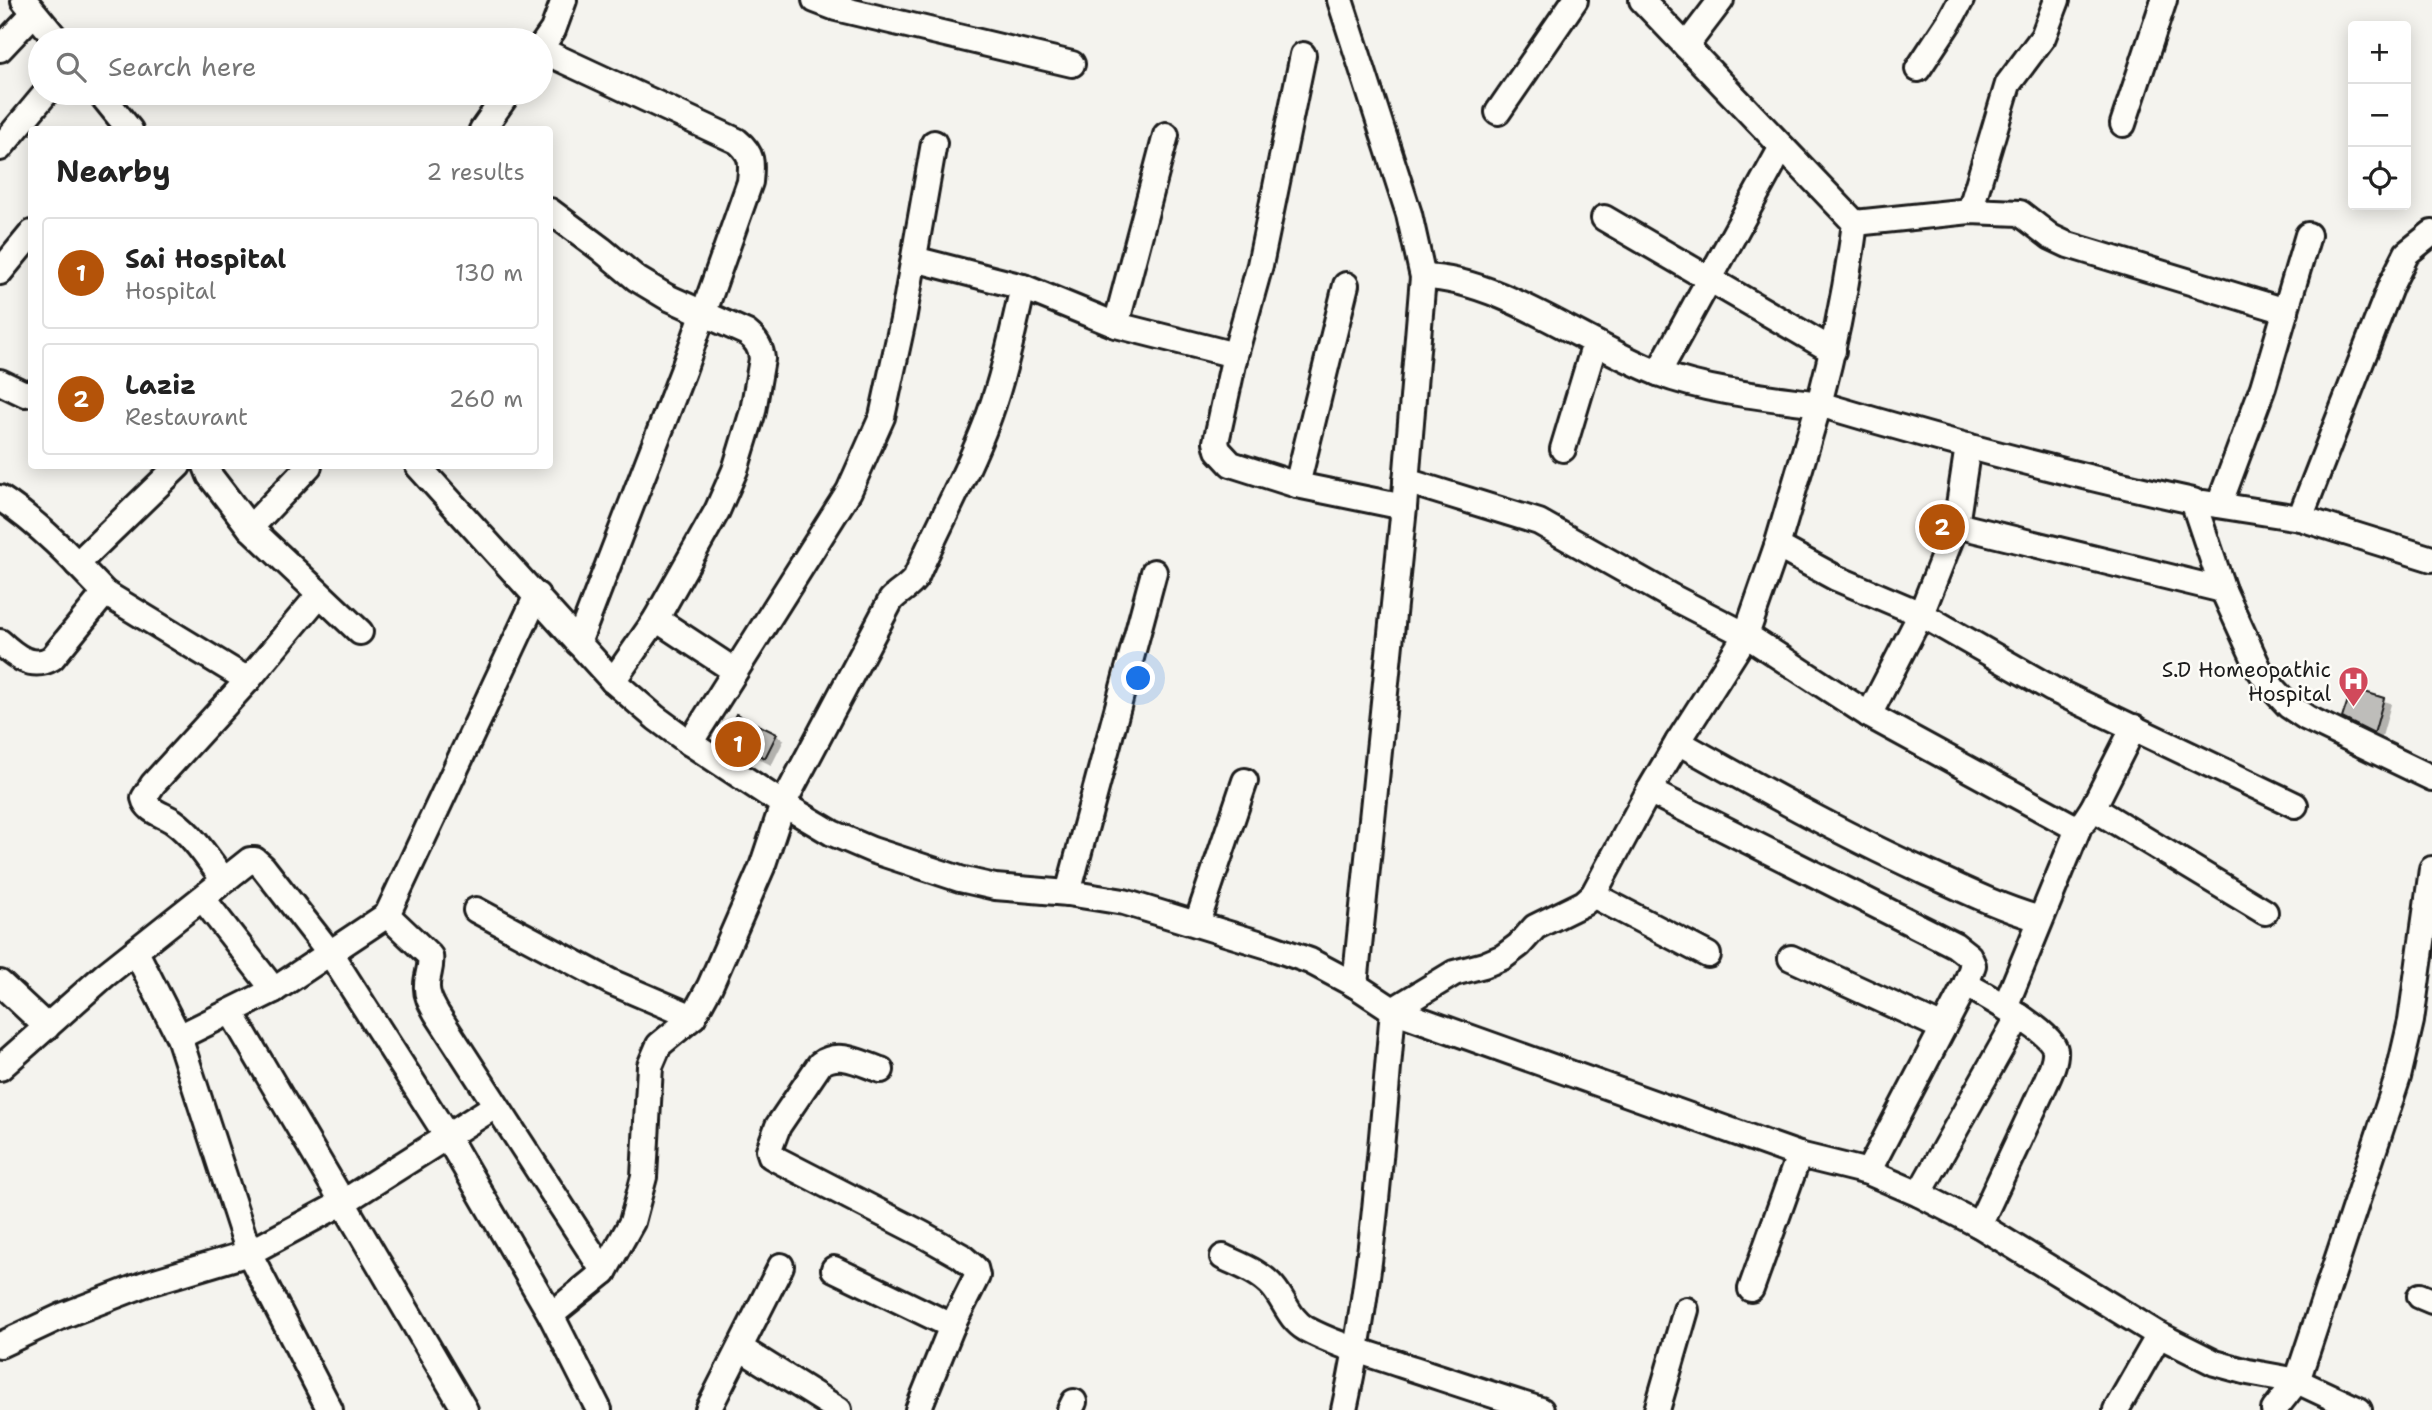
<!DOCTYPE html>
<meta charset="utf-8">
<style>
body{margin:0;font-family:"Shantell Sans",sans-serif;background:#f2f2f2;color:#222}
.controls{position:absolute;right:21px;top:21px;display:grid;overflow:hidden;border-radius:7px;box-shadow:0 4px 18px #0003}
.controls button{width:63px;height:63px;display:grid;place-items:center;padding:0;border:0;border-bottom:2px solid #e0e0e0;background:#fff;color:#222;font:35px sans-serif}
.you{position:absolute;left:1139px;top:679px;width:24px;height:24px;margin:-18px;border:5px solid #fff;border-radius:50%;background:#1a73e8;box-shadow:0 0 0 10px #1a73e833}
.badge{display:grid;place-items:center;width:46px;height:46px;border-radius:50%;background:#b45309;color:#fff;font-size:23px;font-weight:700}
.pin{position:absolute;translate:-50% -50%;border:4px solid #fff;box-shadow:0 2px 7px #0006}
.list{margin:0;padding:0;list-style:none}
h2{display:flex;justify-content:space-between;align-items:center;height:91px;margin:0;padding:0 28px;font-size:30px}
h2 small{font-size:23px;font-weight:400;color:#767676}
.list li{display:grid;grid-template-columns:46px 1fr auto;gap:21px;align-items:center;box-sizing:border-box;height:112px;margin:0 14px 14px;padding:0 14px;border:2px solid #e0e0e0;border-radius:7px}
.list b{display:block;font-size:26px;white-space:nowrap}
.list p{margin:0;font-size:23px;white-space:nowrap;color:#767676}
.list em{font-size:23px;font-style:normal;color:#767676}
.icon{flex:none;width:38px;height:38px;fill:none;stroke:currentColor;stroke-width:2;stroke-linecap:round;stroke-linejoin:round}
.map{position:relative;flex:none;width:2432px;height:1410px;overflow:hidden}
.search{position:absolute;background:#fff;box-shadow:0 4px 18px #0003;left:28px;top:28px;width:525px;height:77px;display:flex;align-items:center;gap:18px;box-sizing:border-box;padding:0 24px;border-radius:38px;color:#767676;font-size:26px}
.panel{position:absolute;background:#fff;box-shadow:0 4px 18px #0003;left:28px;top:126px;width:525px;height:343px;border-radius:7px}
.map>svg:first-child{display:block}
</style>
<div class="map">
<svg width="2432" height="1410" viewBox="0 0 2432 1410">
<defs>
<filter id="shadow"><feDropShadow dx="6" dy="6" stdDeviation="0" flood-color="#0004"/></filter>
</defs>
<rect width="100%" height="100%" fill="#f4f3ee"/>
<filter id="ink" filterUnits="userSpaceOnUse"><feTurbulence type="fractalNoise" baseFrequency=".0143" numOctaves="2"/><feDisplacementMap in="SourceGraphic" scale="14" xChannelSelector="R" yChannelSelector="G"/><feConvolveMatrix kernelMatrix="1 2 1 2 8 2 1 2 1" color-interpolation-filters="sRGB"/></filter>
<g filter="url(#ink)">
<!-- building -->
<g fill="#bebdba" stroke="#1c1c1c" stroke-width="2" filter="url(#shadow)">
<path d="M2352 688 2384 698 2374 734 2342 718Z"/>
<path d="M736 714 777 734 765 758 724 737Z"/>
</g>
<g fill="none" stroke-linecap="round" stroke-linejoin="round">
<defs>
<g id="minor">
<path d="M24 0 57 40"/>
<path d="M815 0 836 8 1072 64"/>
<path d="M1340 0 1409 214 1423 277 1404 507 1355 985"/>
<path d="M1686 46 1721 0"/>
<path d="M541 47 553 30 564 0"/>
<path d="M0 49 34 13"/>
<path d="M541 50 737 141C753 154 752 163 750 182L683 371 578 643"/>
<path d="M1303 55 1260 265 1235 355 1216 442 1218 450 1231 464 1297 485 1404 507"/>
<path d="M1918 69 1949 22 1961 0"/>
<path d="M100 93 130 130"/>
<path d="M1498 112 1575 0"/>
<path d="M2123 124 2164 0"/>
<path d="M482 130 508 93"/>
<path d="M0 148 46 93"/>
<path d="M550 211 601 249 637 279 667 297 747 333C756 340 761 347 762 359L753 411 735 470 717 511 656 619 613 681"/>
<path d="M1970 211 2008 84 2043 37 2057 0"/>
<path d="M1604 218 1833 351"/>
<path d="M1855 223 1970 211 2020 213 2051 237 2068 245 2286 311"/>
<path d="M914 259 1023 287 1116 325 1235 355"/>
<path d="M0 272 32 233"/>
<path d="M1423 277C1499 278 1586 345 1658 373 1709 392 1765 397 1819 404 1835 344 1847 284 1855 223L1642 0"/>
<path d="M1116 325 1166 135"/>
<path d="M1658 373 1782 147"/>
<path d="M0 382 25 394 32 392"/>
<path d="M1563 449 1595 343"/>
<path d="M206 466 210 476 250 528 360 632"/>
<path d="M418 466 613 681 656 718 690 743 783 804 832 833 872 850 960 879 995 887 1068 893 1124 902 1268 946 1310 961 1355 985 1393 1010 1799 1155 1868 1172 1919 1194 1979 1225 2159 1335 2215 1363 2248 1372 2297 1381 2359 1410"/>
<path d="M1406 481 1539 522 1672 597 1746 635 1678 742C1758 787 1838 832 1921 870 1960 888 1998 907 2040 919"/>
<path d="M1297 485 1346 285"/>
<path d="M0 498C39 523 73 559 105 593L52 658C32 670 15 656 0 642"/>
<path d="M2204 503 2300 518 2432 559"/>
<path d="M2219 505 2263 387 2308 235"/>
<path d="M2300 518 2391 285 2407 253 2432 233"/>
<path d="M1956 525 2223 590"/>
<path d="M250 528 309 466"/>
<path d="M1777 546 1746 635 1869 715 2078 829 2005 1007"/>
<path d="M77 564 178 466"/>
<path d="M105 593 248 680"/>
<path d="M656 619 735 671"/>
<path d="M1869 715 1921 614 1956 525 1968 446"/>
<path d="M1678 742 1649 791 1955 945 1969 956 1973 965 1966 984 1868 1172"/>
<path d="M690 743 849 491 882 417 903 320 934 143"/>
<path d="M2295 805 2052 689 1921 614 1836 578 1777 546 1819 404C1943 441 2067 474 2193 501L2223 590 2259 669 2274 690 2289 706 2307 718 2432 778"/>
<path d="M2093 808 2265 912"/>
<path d="M2085 820 2093 808 2134 727"/>
<path d="M223 879C208 859 194 836 173 821 162 814 147 811 144 798L153 784 248 680 319 595"/>
<path d="M1068 893 1154 572"/>
<path d="M1593 895 1708 955"/>
<path d="M203 899 274 990"/>
<path d="M476 910 611 982 693 1017 710 986 762 867 783 804 891 600C899 591 909 588 916 577 939 523 969 472 989 416 1004 375 1013 330 1023 287"/>
<path d="M387 915 430 956C432 967 427 975 427 985 426 996 432 1005 437 1014L604 1272"/>
<path d="M1197 923 1245 781"/>
<path d="M136 952 179 1037"/>
<path d="M1791 958 1943 1028"/>
<path d="M0 983 47 1027"/>
<path d="M1966 984C1983 995 2052 1031 2055 1050 2056 1060 2050 1073 2046 1082L1979 1225"/>
<path d="M231 1012 465 1410"/>
<path d="M0 1068 105 975 250 860H255L263 867 330 953 447 1136 551 1315 599 1410"/>
<path d="M881 1070C860 1063 839 1050 820 1064L778 1126 769 1150 771 1156 778 1160 922 1234 961 1256 975 1268 977 1276 952 1326 918 1410"/>
<path d="M1919 1194 2019 1016"/>
<path d="M1223 1257C1240 1265 1260 1272 1273 1287 1285 1301 1289 1319 1306 1329 1336 1345 1370 1354 1402 1365 1448 1380 1495 1396 1541 1410"/>
<path d="M834 1269 952 1326"/>
<path d="M1751 1289 1799 1155"/>
<path d="M2420 1296 2432 1301"/>
<path d="M551 1315 604 1272 632 1222 644 1177 650 1066 659 1045 693 1017"/>
<path d="M0 1345 62 1316 145 1284 249 1253 342 1203 495 1106"/>
<path d="M740 1348 839 1410"/>
<path d="M330 1410 249 1253 179 1037 274 990 387 915 537 595"/>
<path d="M708 1410 781 1266"/>
<path d="M1070 1410 1074 1402"/>
<path d="M1344 1410C1373 1279 1381 1144 1393 1010L1454 973 1484 965 1503 957 1519 945 1535 927 1584 903 1593 895 1649 791"/>
<path d="M1657 1410 1686 1310"/>
<path d="M2116 1410 2159 1335"/>
<path d="M2274 1410 2297 1381 2398 1077 2411 1021 2432 869"/>
</g>
</defs>
<!-- minor casing -->
<use href="#minor" stroke="#1c1c1c" stroke-width="30"/>
<!-- minor -->
<use href="#minor" stroke="#fdfcf7" stroke-width="24"/>
</g>
</g>
<!-- icons -->
<defs>
<symbol id="hospital-pin" viewBox="-11 -11 22 30"><path d="M0 17L-7.5 6A9.5 9.5 0 1 1 7.5 6Z" fill="#d1495b" stroke="#fdfcf7"/><path d="M-5-5h3v3.5h4V-5h3V5h-3V1.5h-4V5h-3Z" fill="#fff"/></symbol>
</defs>
<g fill-rule="evenodd">
<use href="#hospital-pin" x="2336" y="664" width="35" height="47"/>
</g>
<g text-anchor="middle" stroke-width="5" stroke-linejoin="round" paint-order="stroke">
<!-- poi labels -->
<g font-size="21" fill="#1c1c1c" stroke="#fdfcf7" text-anchor="end">
<text x="2331" y="677">S.D Homeopathic<tspan x="2331" dy="24">Hospital</tspan></text>
</g>
</g>
</svg>
<div class="controls">
<button>+</button>
<button>−</button>
<button><svg class="icon" aria-label="locate" viewBox="0 0 24 24"><circle cx="12" cy="12" r="6"/><path d="M12 2v4M12 18v4M2 12h4M18 12h4"/></svg></button>
</div>
<div class="you"></div>
<div class="pin badge" style="left:738px;top:744px">1</div>
<div class="pin badge" style="left:1942px;top:527px">2</div>
<div class="search"><svg class="icon" aria-label="search" viewBox="0 0 24 24"><circle cx="10" cy="10" r="6"/><path d="M15 15l6 6"/></svg>Search here</div>
<section class="panel">
<h2>Nearby<small>2 results</small></h2>
<ul class="list">
<li><span class="badge">1</span><div><b>Sai Hospital</b><p>Hospital</p></div><em>130 m</em></li>
<li><span class="badge">2</span><div><b>Laziz</b><p>Restaurant</p></div><em>260 m</em></li>
</ul>
</section>
</div>
